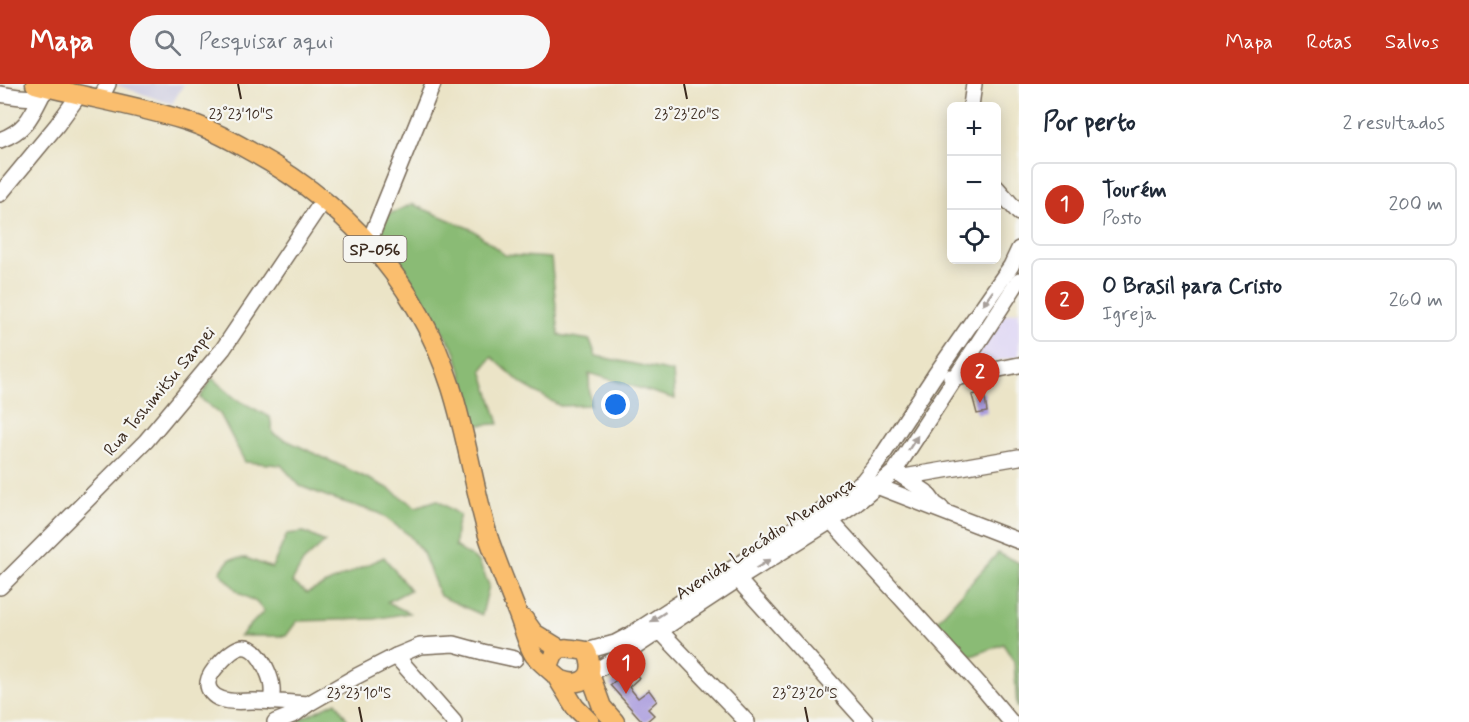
<!DOCTYPE html>
<html lang="pt">
<meta charset="utf-8">
<style>
body{margin:0;font-family:Mynerve,sans-serif;background:#f6f6f7;color:#1f2937}
.controls{position:absolute;right:18px;top:18px;display:grid;overflow:hidden;border-radius:9px;box-shadow:0 3px 15px #0003}
.controls button{width:54px;height:54px;display:grid;place-items:center;padding:0;border:0;border-bottom:2px solid #e0e1e3;background:#fff;color:#1f2937;font:30px sans-serif}
.you{position:absolute;left:616px;top:321px;width:21px;height:21px;margin:-15px;border:4px solid #fff;border-radius:50%;background:#1a73e8;box-shadow:0 0 0 9px #1a73e833}
.badge{display:grid;place-items:center;width:39px;height:39px;border-radius:50%;background:#c8321e;color:#fff;font-size:20px;font-weight:700}
.pin{position:absolute;translate:-50% -50px;filter:drop-shadow(0 2px 3px #0008)}
.pin::after{content:'';position:absolute;top:32px;width:21px;height:18px;background:inherit;clip-path:polygon(0 0,100% 0,50% 100%)}
.list{margin:0;padding:0;list-style:none}
h2{display:flex;justify-content:space-between;align-items:center;height:78px;margin:0;padding:0 24px;font-size:26px}
h2 small{font-size:20px;font-weight:400;color:#747a83}
.list li{display:grid;grid-template-columns:39px 1fr auto;gap:18px;align-items:center;box-sizing:border-box;height:84px;margin:0 12px 12px;padding:0 12px;border:2px solid #e0e1e3;border-radius:9px}
.list b{display:block;font-size:22px;white-space:nowrap}
.list p{margin:0;font-size:20px;white-space:nowrap;color:#747a83}
.list em{font-size:20px;font-style:normal;color:#747a83}
.icon{flex:none;width:33px;height:33px;fill:none;stroke:currentColor;stroke-width:2;stroke-linecap:round;stroke-linejoin:round}
.map{position:relative;flex:none;width:1019px;height:638px;overflow:hidden}
header{display:flex;align-items:center;gap:36px;box-sizing:border-box;height:84px;padding:0 30px;background:#c8321e;color:#fff}
header strong{font-size:28px}
nav{display:flex;gap:33px;margin-inline-start:auto;font-size:21px}
.search{width:420px;height:54px;background:#f6f6f7;display:flex;align-items:center;gap:15px;box-sizing:border-box;padding:0 21px;border-radius:33px;color:#747a83;font-size:22px}
main{display:flex}
aside{flex:1;background:#fff}
.map>svg:first-child{display:block}
</style>
<header>
<strong>Mapa</strong>
<div class="search"><svg class="icon" aria-label="search" viewBox="0 0 24 24"><circle cx="10" cy="10" r="6"/><path d="M15 15l6 6"/></svg>Pesquisar aqui</div>
<nav><a>Mapa</a><a>Rotas</a><a>Salvos</a></nav>
</header>
<main>
<div class="map">
<svg width="1019" height="638" viewBox="0 0 1019 638">
<rect width="100%" height="100%" fill="#f6f6f2"/>
<filter id="ink" filterUnits="userSpaceOnUse"><feTurbulence type="fractalNoise" baseFrequency=".0167" numOctaves="2"/><feDisplacementMap in="SourceGraphic" scale="12" xChannelSelector="R" yChannelSelector="G"/><feConvolveMatrix kernelMatrix="1 2 1 2 8 2 1 2 1" color-interpolation-filters="sRGB"/></filter>
<filter id="wash" filterUnits="userSpaceOnUse"><feTurbulence type="fractalNoise" baseFrequency=".008" numOctaves="4" result="noise"/><feDisplacementMap in="SourceGraphic" scale="24" xChannelSelector="R" yChannelSelector="G"/><feGaussianBlur stdDeviation="1.35" result="paint"/><feColorMatrix in="noise" values="0 0 0 0 0 0 0 0 0 0 0 0 0 0 0 0 0 1.4 0 .05"/><feComposite in="paint" operator="in"/></filter>
<g filter="url(#wash)">
<rect width="100%" height="100%" fill="#ebe4c7"/>
<!-- built -->
<path fill="#ded5f5" d="M1019 227V272L983 280 976 273 997 235 1006 230Z"/>
<!-- industrial -->
<path fill="#c3c1db" d="M113 0H184L172 20Z"/>
<!-- forest -->
<g fill="#8abb74" stroke="#627249" stroke-width="1.5">
<path d="M412 120 473 146 505 171 551 174 559 251 590 256 596 272 673 288 675 315 589 289 590 321 560 322 522 300 492 273 482 286 499 340 476 341 455 266 379 148 387 131Z"/>
<path d="M212 294 236 315 270 333 273 350 386 403 416 423 437 416 460 431 456 445 455 462 479 478 489 501 482 531 440 512 423 469 409 451 379 429 334 415 300 402 281 381 245 378 220 330 200 314Z"/>
<path d="M304 448 325 458 303 478 292 498 307 509 384 473 410 506 387 518 409 529 374 535 297 537 286 552H240L264 527 256 518 239 509 220 488 230 475 246 474 272 484 287 450Z"/>
<path d="M998 469 1019 479V623H1017L1014 577 1003 560 969 573 936 538Z"/>
<path d="M336 618 349 638H294Z"/>
</g>
<g id="blocks">
<!-- building -->
<g fill="#a89add">
<path d="M984 308 987 328 977 330 972 311Z"/>
<path d="M632 585 639 594 629 603 638 614 649 606 657 617 648 625 654 631 646 638H643L610 601 620 593 621 595Z"/>
</g>
</g>
</g>
<g filter="url(#ink)">
<use href="#blocks" fill-opacity="0" stroke="#796b59" stroke-width="1.5"/>
<g fill="none" stroke-linecap="round" stroke-linejoin="round">
<defs>
<g id="minor">
<path d="M0 10C14 12 36 18 46 7"/>
<path d="M100 15 108 0"/>
<path d="M971 22 974 0"/>
<path d="M0 56C25 47 31 33 42 11"/>
<path d="M996 103 1019 129"/>
<path d="M0 110 57 41 79 11"/>
<path d="M369 158 433 0"/>
<path d="M951 293 956 294 1019 281"/>
<path d="M899 390 926 408 935 420 941 424"/>
<path d="M904 393 1019 373"/>
<path d="M869 399 1019 457"/>
<path d="M831 437 980 601 1011 638"/>
<path d="M732 489 866 638"/>
<path d="M0 503 146 357 223 265 324 115"/>
<path d="M660 547 747 638"/>
<path d="M586 567 615 559 630 551 823 426 863 397 878 378 935 291 1011 182 1019 165"/>
<path d="M396 572 454 638"/>
<path d="M590 590 634 564 737 496 831 437 857 419 894 388 1019 196"/>
<path d="M271 618C274 604 271 594 265 582 250 555 238 559 220 579 215 584 209 591 208 598 207 606 214 613 221 615 231 619 243 617 253 617 272 617 290 619 308 620"/>
<path d="M275 638 295 630 308 620 355 593 396 572 420 562 454 560 483 568 515 575"/>
</g>
<g id="major">
<path d="M35 0C84 13 134 21 183 36 206 43 229 55 250 67 347 120 417 197 451 303 467 353 474 405 489 455 498 481 509 507 519 533 523 543 528 563 534 571 537 575 558 594 562 596 585 605 598 588 586 567 562 564 557 558 549 584"/>
<path d="M524 535 534 549 560 565"/>
<path d="M590 590 602 623 615 638"/>
<path d="M556 592 575 623 590 638"/>
</g>
</defs>
<!-- minor casing -->
<use href="#minor" stroke="#796b59" stroke-width="18"/>
<!-- major casing -->
<use href="#major" stroke="#796b59" stroke-width="21"/>
<!-- minor -->
<use href="#minor" stroke="#fff" stroke-width="15"/>
<!-- major -->
<use href="#major" stroke="#fabe6e" stroke-width="18"/>
</g>
<!-- one-way arrows -->
<defs><path id="oneway-solid" d="M-6-.8H1V-3.2L6.5 0L1 3.2V.8H-6Z" transform="scale(1.5)"/></defs>
<g fill="#a79f9a">
<use href="#oneway-solid" transform="translate(988 214) rotate(125)"/>
<use href="#oneway-solid" transform="translate(913 359) rotate(-57)"/>
<use href="#oneway-solid" transform="translate(763 480) rotate(-32)"/>
<use href="#oneway-solid" transform="translate(658 533) rotate(147)"/>
</g>
</g>
<!-- ticks -->
<path fill="none" stroke="#3b2a1e" stroke-width="2" d="M238 0 241 15M684 0 687 15M359 623 362 638M805 623 808 638"/>
<g text-anchor="middle" stroke-width="4.5" stroke-linejoin="round" paint-order="stroke">
<!-- shield labels -->
<rect fill="#f6f6f2" stroke="#73675e" stroke-width="1.5" x="343.5" y="152" width="63" height="26" rx="4.5"/>
<g font-size="16" font-weight="bold" fill="#3b2a1e">
<text x="375" y="171">SP-056</text>
</g>
<!-- street labels -->
<g font-size="18" fill="#3b2a1e" stroke="#f6f6f2">
<text transform="translate(159 307) rotate(-50)" y="6">Rua Toshimitsu Sanpei</text>
<text transform="translate(765 454) rotate(-33)" y="6">Avenida Leocádio Mendonça</text>
</g>
</g>
<g font-size="15" text-anchor="middle" fill="#3b2a1e" stroke="#f6f6f2" stroke-width="4.5" stroke-linejoin="round" paint-order="stroke">
<text x="241" y="35">23°23'10"S</text>
<text x="687" y="35">23°23'20"S</text>
<text x="359" y="614">23°23'10"S</text>
<text x="805" y="614">23°23'20"S</text>
</g>
</svg>
<div class="controls">
<button>+</button>
<button>−</button>
<button><svg class="icon" aria-label="locate" viewBox="0 0 24 24"><circle cx="12" cy="12" r="6"/><path d="M12 2v4M12 18v4M2 12h4M18 12h4"/></svg></button>
</div>
<div class="you"></div>
<div class="pin badge" style="left:626px;top:610px">1</div>
<div class="pin badge" style="left:980px;top:319px">2</div>
</div>
<aside>
<h2>Por perto<small>2 resultados</small></h2>
<ul class="list">
<li><span class="badge">1</span><div><b>Tourém</b><p>Posto</p></div><em>200 m</em></li>
<li><span class="badge">2</span><div><b>O Brasil para Cristo</b><p>Igreja</p></div><em>260 m</em></li>
</ul>
</aside>
</main>
